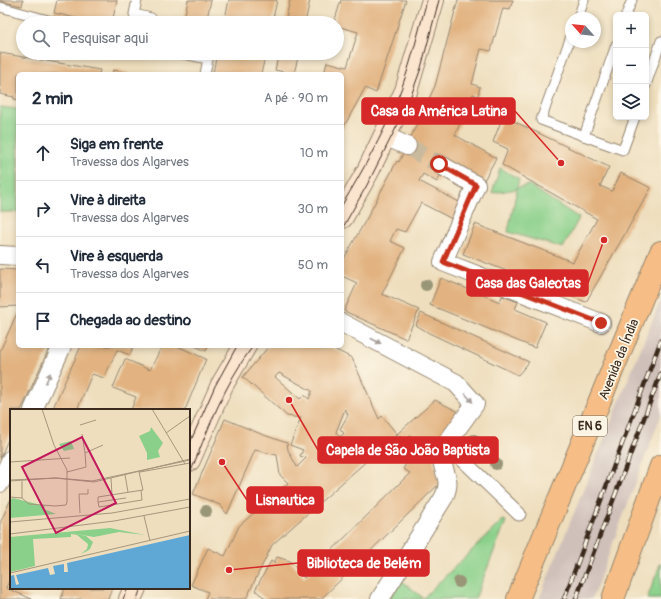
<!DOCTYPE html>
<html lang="pt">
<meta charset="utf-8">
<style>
body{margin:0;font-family:Pangolin,sans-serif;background:#f6f6f7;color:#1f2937}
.controls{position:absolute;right:12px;top:12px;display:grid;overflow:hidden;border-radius:6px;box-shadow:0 2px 6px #0003}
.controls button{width:36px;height:36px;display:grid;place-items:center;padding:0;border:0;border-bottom:1px solid #e0e1e3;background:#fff;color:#1f2937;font:20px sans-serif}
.compass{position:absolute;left:565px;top:12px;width:36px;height:36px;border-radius:50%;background:#fff;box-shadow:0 2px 6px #0003;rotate:297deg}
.stop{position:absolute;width:12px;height:12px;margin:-9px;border:3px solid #c8321e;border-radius:50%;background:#fff}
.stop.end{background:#c8321e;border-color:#fff;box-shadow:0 1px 4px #0008}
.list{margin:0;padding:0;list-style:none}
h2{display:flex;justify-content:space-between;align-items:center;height:52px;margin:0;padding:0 16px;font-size:17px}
h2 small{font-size:13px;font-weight:400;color:#747a83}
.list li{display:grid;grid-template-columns:26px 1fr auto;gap:12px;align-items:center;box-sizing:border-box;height:56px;padding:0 16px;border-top:1px solid #e0e1e3}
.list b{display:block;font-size:15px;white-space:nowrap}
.list p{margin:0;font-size:13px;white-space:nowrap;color:#747a83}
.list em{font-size:13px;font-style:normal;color:#747a83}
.icon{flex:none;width:22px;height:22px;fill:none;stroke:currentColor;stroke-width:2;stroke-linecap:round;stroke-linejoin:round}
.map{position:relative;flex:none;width:661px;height:599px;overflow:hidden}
.search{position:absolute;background:#fff;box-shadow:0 2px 6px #0003;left:16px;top:16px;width:328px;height:44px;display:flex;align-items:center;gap:10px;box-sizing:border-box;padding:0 14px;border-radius:22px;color:#747a83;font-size:15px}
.panel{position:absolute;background:#fff;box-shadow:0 2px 6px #0003;left:16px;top:72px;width:328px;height:276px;border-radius:6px}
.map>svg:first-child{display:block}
</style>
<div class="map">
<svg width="661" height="599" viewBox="0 0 661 599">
<rect width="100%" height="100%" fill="#fcf5e5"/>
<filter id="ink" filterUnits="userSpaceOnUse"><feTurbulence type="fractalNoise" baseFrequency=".025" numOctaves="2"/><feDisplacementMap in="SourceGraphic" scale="8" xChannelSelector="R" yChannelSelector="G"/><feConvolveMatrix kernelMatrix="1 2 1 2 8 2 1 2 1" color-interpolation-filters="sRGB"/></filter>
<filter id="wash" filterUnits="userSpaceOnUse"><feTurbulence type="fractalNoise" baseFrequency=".012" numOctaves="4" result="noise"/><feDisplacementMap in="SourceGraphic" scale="16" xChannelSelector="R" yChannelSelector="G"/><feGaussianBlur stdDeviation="0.9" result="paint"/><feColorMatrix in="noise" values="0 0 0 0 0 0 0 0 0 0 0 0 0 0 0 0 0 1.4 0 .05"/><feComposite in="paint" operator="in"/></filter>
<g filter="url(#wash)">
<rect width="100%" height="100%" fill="#eedebd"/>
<!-- industrial -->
<path fill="#cfc0ba" d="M661 299V415L592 599H539Z"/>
<!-- green -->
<g fill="#8ad08a" stroke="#627d54">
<path d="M0 107 18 109V212H0Z"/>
<path d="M500 168 519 179 517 188 529 185 579 218 563 248 508 232 517 189 492 193Z"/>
<path d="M503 520 506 521 475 599H389L401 580 423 598Z"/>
<path d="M661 562V599H647Z"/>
</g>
<g id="blocks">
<!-- building -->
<g fill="#e2b381" fill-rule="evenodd">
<path d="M0 0H23L22 6 0 1Z"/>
<path d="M57 0H117L112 23H97L54 13Z"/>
<path d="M188 0H211L206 23H183Z"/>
<path d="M229 0H277L272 23H224Z"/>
<path d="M290 0H310L305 23H285Z"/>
<path d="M341 0H406L376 93 365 88 342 130V74H324L327 62 347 67 358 32 337 26V23H334Z"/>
<path d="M458 0H513L510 9 503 8 491 51 481 49 472 84 480 87 478 96 473 94 455 135 496 158 482 184 442 172 437 182 423 174 419 181 463 204 456 221 421 203 405 232 396 229 390 241 405 248 382 294 419 310 406 339 344 311 357 283 342 276V262L368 216 397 161 399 162 435 86Z"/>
<path d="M0 53 100 70 99 74H18V100L14 99V97L0 94Z"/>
<path d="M217 53H266L261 74 213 73Z"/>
<path d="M279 53H299L294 74 275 70Z"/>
<path d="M113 70 129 73V74H112Z"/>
<path d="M503 116 609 167 600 186 612 191 621 173 651 188 586 302 463 254 475 224 573 262 597 219 502 165 508 149 493 142Z"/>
<path d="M0 269 18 270V306L0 307Z"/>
<path d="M441 278 500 302 502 296 518 302 515 309 546 322 535 348 430 305Z"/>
<path d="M18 311V346H50L21 410H11V433L0 458V351Z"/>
<path d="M421 313 529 362 518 375 429 333 416 325Z"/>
<path d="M81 346H133L130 355 117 350 104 378 92 374 77 410H52Z"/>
<path d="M162 346H177L206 359 185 410H131L136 397 113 388 125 359 150 370Z"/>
<path d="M195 346H209L206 351Z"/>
<path d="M269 346H328L352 358 379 419 382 416 397 434 272 545 246 599H205L208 592 191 585 208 548 225 556 239 526 288 483 280 475 277 455 255 450 227 514 220 505 193 494 225 419 261 434 287 443 288 450 297 467 306 458 300 456 303 450 290 445 301 418 287 416 243 377ZM279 373 312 391 309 399 304 395 300 399 275 377ZM345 409 348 415 340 429 344 433 340 437 336 432Z"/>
<path d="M435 400 459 412 432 448 434 464 440 483 321 599H266L255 590 271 561 274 563 277 557 290 561 304 578 410 473 403 469 419 440 410 436 406 442 397 434Z"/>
<path d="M11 499V576L6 588 32 599H0V523Z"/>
<path d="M65 588H112L108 599H61Z"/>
</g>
</g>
</g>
<g filter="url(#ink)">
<use href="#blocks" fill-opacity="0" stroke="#94846e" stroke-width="1"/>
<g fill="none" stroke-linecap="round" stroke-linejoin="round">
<!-- minor-tunnel -->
<path stroke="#caba9d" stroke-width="18" stroke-dasharray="18 9" stroke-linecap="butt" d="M407 146 439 164"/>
<defs>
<g id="service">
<path d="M137 0 134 14 151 18 150 23"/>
<path d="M0 7 59 23"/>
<path d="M626 15 632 0"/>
<path d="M578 18 584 0"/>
<path d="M571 36 541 120 584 136"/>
<path d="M616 45 584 136 623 150 635 117"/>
<path d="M179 53 208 59 205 74"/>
<path d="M646 85 661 41"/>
</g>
<path id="pedestrian" d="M446 444 519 514"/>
<g id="minor">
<path d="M385 136 407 146"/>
<path d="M439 164 476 185 443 262 601 323"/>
<path d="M0 255 18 256"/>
<path d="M342 323 456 383 475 404 446 444C444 449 442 454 442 460 444 476 452 479 444 497L380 599"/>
<path d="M33 410 62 346"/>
<path d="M0 483 11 459"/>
</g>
<g id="secondary">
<path d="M342 217 368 171 406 91 433 0"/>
<path d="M189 460 222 385 245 346"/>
<path d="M130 599 135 588"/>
</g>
<g id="primary">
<path d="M518 599 661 252"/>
<path d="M613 599 661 466"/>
</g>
</defs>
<!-- service casing -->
<use href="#service" stroke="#94846e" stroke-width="11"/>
<!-- pedestrian casing -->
<use href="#pedestrian" stroke="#94846e" stroke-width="15"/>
<!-- minor casing -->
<use href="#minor" stroke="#94846e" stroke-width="20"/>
<!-- secondary casing -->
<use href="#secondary" stroke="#94846e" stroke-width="24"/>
<!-- primary casing -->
<use href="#primary" stroke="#94846e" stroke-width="24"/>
<!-- service -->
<use href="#service" stroke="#fff" stroke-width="9"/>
<!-- pedestrian -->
<use href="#pedestrian" stroke="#fff" stroke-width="13"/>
<!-- minor -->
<use href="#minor" stroke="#fff" stroke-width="18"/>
<!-- secondary -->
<use href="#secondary" stroke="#fbe5cf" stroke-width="22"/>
<!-- primary -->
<use href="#primary" stroke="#f6be86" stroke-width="22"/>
<!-- tram -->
<g stroke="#3b2a1e" stroke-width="1">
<path d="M342 205C362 172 382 136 397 100 410 68 418 33 427 0"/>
<path d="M342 229 367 185 400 120 412 93 421 68 439 0"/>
<path d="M189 445 215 386 237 346"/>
<path d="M189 476C207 432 224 384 253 346"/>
<path d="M123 599 128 588"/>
<path d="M137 599 141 588"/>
</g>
<defs>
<g id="rail">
<path d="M564 599 661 340"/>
<path d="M576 599 661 373"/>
</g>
</defs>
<!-- rail casing -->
<use href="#rail" stroke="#3b2a1e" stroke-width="4.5"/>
<!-- rail -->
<use href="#rail" stroke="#fcf5e5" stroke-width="3" stroke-dasharray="9" stroke-linecap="butt"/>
</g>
<!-- trees -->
<g fill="#999677">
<circle cx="426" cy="285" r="6"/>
<circle cx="474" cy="440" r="6"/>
<circle cx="496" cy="464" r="6"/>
<circle cx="206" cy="511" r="6"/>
<circle cx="459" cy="582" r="6"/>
</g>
<!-- one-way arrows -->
<defs><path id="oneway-solid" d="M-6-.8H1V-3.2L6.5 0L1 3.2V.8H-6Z"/></defs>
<g fill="#a79f9a">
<use href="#oneway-solid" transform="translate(376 341) rotate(28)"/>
<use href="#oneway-solid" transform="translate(48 378) rotate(-66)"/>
<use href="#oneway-solid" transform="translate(469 398) rotate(49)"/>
</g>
</g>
<g fill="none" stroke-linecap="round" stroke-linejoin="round" filter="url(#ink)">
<!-- route -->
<path stroke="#c8321e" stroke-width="5" d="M439 164 476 185 443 262 601 323"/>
</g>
<g text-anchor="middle" stroke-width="3.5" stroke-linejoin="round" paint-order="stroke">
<!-- shield labels -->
<rect fill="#fcf5e5" stroke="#75675a" stroke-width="1" x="573" y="416" width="34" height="20" rx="3"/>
<g font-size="12" font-weight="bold" fill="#3b2a1e">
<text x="590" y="430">EN 6</text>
</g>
<!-- street labels -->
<g font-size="13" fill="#3b2a1e" stroke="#fcf5e5">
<text transform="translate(618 359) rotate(-68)" y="5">Avenida da Índia</text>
</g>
</g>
<!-- overview -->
<g transform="translate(10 409)">
<rect width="180" height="180" fill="#eedebd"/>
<path d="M141 18 153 34 148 42 150 48 137 51V44L129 27 140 22ZM61 32 64 40 54 42 49 35ZM3 89 35 97 34 100 46 105 0 109V91ZM100 119 135 126 109 123 84 128 61 124 76 127 83 133 80 140 77 142 71 145 77 140 78 135 67 126 61 125V128L23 130 25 157 0 163V128Z" fill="#8ad08a"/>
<path d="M180 126V180H0V167L4 166 6 176 9 175 6 166 38 159 40 166 45 165 43 157 54 155V163H58L57 154Z" fill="#5fa8d6"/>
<path fill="none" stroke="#a6967d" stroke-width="1" d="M142 0 175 55M70 16 86 11M156 24 180 7M72 25 75 44M0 53 60 49M57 63 76 58 75 44 93 36M130 63 180 54M115 66 118 83M101 69 102 86M0 71 47 69 82 72 180 51M0 72 45 69 84 73 180 50M0 88 12 89 19 95 45 97 56 96 57 93V61L44 36 32 0M12 89V72M116 89 88 93 89 98 132 91 131 81M88 93V88L133 81 129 63 131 62M70 104 69 85H78V80M134 107 140 132M0 113 102 104 180 90M0 125 104 112 180 98M0 164 180 122"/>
<path fill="#c2185b" fill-opacity="0.15" stroke="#c2185b" stroke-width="2" d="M72 28 106 94 46 124 12 58Z"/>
<rect width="180" height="180" fill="none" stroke="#3b2a1e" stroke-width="2"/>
</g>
<!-- callouts -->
<path fill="none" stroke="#d62828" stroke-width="1.5" d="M561 163L515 111M604 240L588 283M289 400L318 450M222 462L247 500M229 570L298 563"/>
<g fill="#d62828" stroke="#fcf5e5" stroke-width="1.5">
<circle cx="561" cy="163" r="4"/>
<circle cx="604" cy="240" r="4"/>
<circle cx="289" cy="400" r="4"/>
<circle cx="222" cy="462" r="4"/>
<circle cx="229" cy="570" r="4"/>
</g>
<g fill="#d62828" stroke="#d62828" stroke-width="1.5">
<rect x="362" y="98" width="153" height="26" rx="4"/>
<rect x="467" y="270" width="121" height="26" rx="4"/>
<rect x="318" y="437" width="180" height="26" rx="4"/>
<rect x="247" y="487" width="76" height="26" rx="4"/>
<rect x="298" y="550" width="131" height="26" rx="4"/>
</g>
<g font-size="14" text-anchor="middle" font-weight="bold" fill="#fff">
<text x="439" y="116">Casa da América Latina</text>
<text x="528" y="288">Casa das Galeotas</text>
<text x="408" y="455">Capela de São João Baptista</text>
<text x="285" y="505">Lisnautica</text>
<text x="364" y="568">Biblioteca de Belém</text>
</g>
</svg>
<div class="controls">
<button>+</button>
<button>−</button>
<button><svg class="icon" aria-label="layers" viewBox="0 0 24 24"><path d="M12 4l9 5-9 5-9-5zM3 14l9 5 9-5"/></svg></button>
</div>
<svg class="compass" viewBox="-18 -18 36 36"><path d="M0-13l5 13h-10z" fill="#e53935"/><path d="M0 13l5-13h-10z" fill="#747a83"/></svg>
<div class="stop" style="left:439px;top:164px"></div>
<div class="stop end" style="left:601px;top:323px"></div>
<div class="search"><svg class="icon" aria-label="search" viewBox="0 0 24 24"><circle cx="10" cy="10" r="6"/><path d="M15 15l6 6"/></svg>Pesquisar aqui</div>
<section class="panel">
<h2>2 min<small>A pé · 90 m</small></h2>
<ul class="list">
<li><svg class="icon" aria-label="ahead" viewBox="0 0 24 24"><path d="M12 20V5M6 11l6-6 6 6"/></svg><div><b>Siga em frente</b><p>Travessa dos Algarves</p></div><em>10 m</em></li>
<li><svg class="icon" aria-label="right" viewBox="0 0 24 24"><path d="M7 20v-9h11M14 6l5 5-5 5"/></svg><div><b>Vire à direita</b><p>Travessa dos Algarves</p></div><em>30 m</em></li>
<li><svg class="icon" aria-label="left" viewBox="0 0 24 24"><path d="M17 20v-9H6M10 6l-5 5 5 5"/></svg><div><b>Vire à esquerda</b><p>Travessa dos Algarves</p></div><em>50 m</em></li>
<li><svg class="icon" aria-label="arrive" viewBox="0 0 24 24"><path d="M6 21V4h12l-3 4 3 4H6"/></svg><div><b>Chegada ao destino</b></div></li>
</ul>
</section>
</div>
